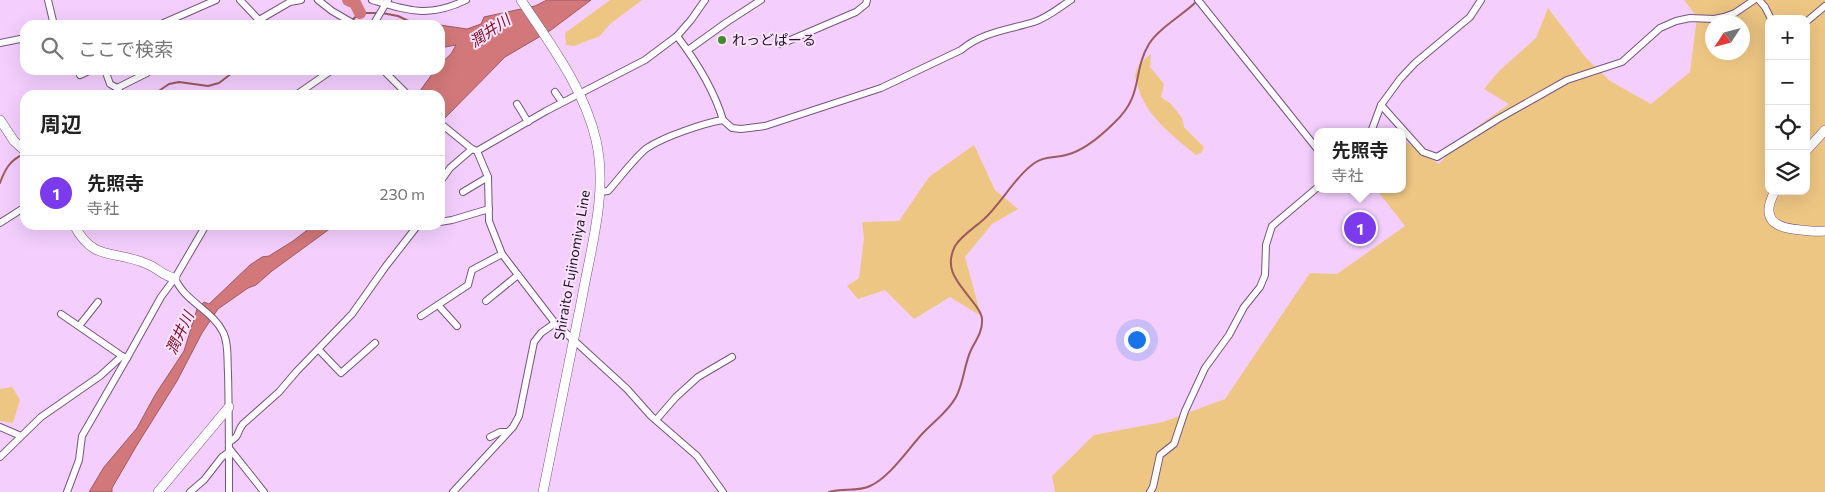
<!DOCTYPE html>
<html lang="ja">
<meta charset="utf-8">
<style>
body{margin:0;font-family:Commissioner,"Noto Sans JP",sans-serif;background:#f6f6f6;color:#222}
.controls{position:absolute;right:15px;top:15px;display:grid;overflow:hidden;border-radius:10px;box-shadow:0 5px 20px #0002}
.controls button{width:45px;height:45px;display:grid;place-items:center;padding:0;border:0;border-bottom:1px solid #e0e0e0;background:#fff;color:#222;font:25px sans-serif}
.compass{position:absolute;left:1705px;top:15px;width:45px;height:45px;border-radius:50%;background:#fff;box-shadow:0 5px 20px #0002;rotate:234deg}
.you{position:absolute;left:1136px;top:339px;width:18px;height:18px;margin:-12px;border:4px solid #fff;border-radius:50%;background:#1a73e8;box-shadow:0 0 0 8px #1a73e833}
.badge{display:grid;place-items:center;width:32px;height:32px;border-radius:50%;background:#7c3aed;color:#fff;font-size:16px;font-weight:700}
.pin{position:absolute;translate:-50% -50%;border:2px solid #fff;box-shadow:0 1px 5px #0006}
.popup{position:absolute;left:1314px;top:128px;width:92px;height:65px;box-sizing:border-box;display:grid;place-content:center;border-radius:10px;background:#fff;filter:drop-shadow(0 1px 4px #0005);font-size:16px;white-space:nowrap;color:#767676}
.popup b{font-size:19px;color:#222}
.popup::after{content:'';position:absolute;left:50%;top:100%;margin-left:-10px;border:10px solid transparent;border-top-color:#fff}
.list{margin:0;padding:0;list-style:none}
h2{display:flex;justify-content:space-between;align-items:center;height:65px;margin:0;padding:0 20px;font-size:21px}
h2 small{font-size:16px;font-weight:400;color:#767676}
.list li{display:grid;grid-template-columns:32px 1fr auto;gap:15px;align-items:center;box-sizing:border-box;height:75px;padding:0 20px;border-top:1px solid #e0e0e0}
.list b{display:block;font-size:19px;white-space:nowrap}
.list p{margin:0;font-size:16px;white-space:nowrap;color:#767676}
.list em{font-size:16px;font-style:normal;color:#767676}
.icon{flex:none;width:28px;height:28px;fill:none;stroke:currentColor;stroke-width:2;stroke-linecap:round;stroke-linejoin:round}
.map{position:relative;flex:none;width:1825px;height:492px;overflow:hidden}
.search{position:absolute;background:#fff;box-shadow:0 5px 20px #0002;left:20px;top:20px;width:425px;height:55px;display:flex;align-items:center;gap:12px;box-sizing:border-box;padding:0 18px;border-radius:15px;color:#767676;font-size:19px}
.panel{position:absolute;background:#fff;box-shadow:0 5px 20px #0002;left:20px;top:90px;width:425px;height:140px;border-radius:15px}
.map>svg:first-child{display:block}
</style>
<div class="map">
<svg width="1825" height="492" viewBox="0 0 1825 492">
<rect width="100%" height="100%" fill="#f4cffe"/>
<!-- green -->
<g fill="#eec684" fill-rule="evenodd">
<path d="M610 0H642L610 24 600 36 574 46 566 45 565 33Z"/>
<path d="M1684 0H1825V492H1055L1052 476 1094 435 1163 422 1225 399 1310 273 1337 274 1405 226 1376 189H1402L1403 140 1439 164 1461 138 1509 104 1484 89 1499 71 1536 38 1548 8 1586 58 1610 81 1651 104 1690 72 1697 17ZM1769 19H1806V191H1769ZM1712 22H1742V52H1712Z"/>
<path d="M1151 54 1150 67 1164 84 1161 97 1171 104 1182 118 1184 127 1204 147 1201 153 1196 155C1172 135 1144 115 1137 83 1136 79 1134 76 1136 72 1138 64 1145 59 1151 54Z"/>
<path d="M974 145 995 190 1018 209 992 224 965 257 981 316 950 297 914 319 885 290 858 299 847 286 859 278 864 238 862 222 899 221 929 177Z"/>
<path d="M12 387 20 400 13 423 0 421V389Z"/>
</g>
<!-- water -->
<g fill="#d2787a" stroke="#9d5a60">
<path d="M547 0H591L551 30 505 57 440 123V95H417L435 70H440V64L451 54 456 45 440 48V25L467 29 481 24 484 17 535 6Z"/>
<path d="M314 225H335L272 271 256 285 248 288 218 309 202 333 177 381 137 445 112 488V492H89L104 467 137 428 155 395 184 351 197 309 204 302 209 304 250 265 262 257 269 256 293 241Z"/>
</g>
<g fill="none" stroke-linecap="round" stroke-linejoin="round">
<!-- stream -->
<g stroke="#9d5a60" stroke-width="2">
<path d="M382 13 398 16 417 25"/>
<path d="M352 20 360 13H377"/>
<path d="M153 95 169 84 179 82 208 86 219 83 236 70"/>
<path d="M0 183C5 169 10 160 24 154"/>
<path d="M829 492C842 488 858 492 870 486 890 477 908 449 923 433 934 421 948 412 956 397 964 382 964 365 971 350 976 340 983 331 982 319 982 313 977 307 973 302 959 283 943 270 955 246 961 236 974 228 983 220 1001 204 1016 175 1036 162 1045 156 1056 158 1066 155 1084 151 1102 135 1115 122 1144 95 1132 72 1149 44 1159 28 1183 15 1197 1"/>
</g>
<!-- river -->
<path stroke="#d2787a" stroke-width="12" d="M348 0 355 3 360 13"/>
<defs>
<g id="street">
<path d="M48 0 54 25"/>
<path d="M240 0 259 20 290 2 301 0"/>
<path d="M318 0 332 11 356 25"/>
<path d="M372 0C410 11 429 18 466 0"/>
<path d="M1198 0 1318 150"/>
<path d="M1759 0 1765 7 1771 19"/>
<path d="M1806 22 1825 6"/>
<path d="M159 25 216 0"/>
<path d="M373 25 388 0"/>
<path d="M677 36C696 61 714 90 723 120"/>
<path d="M0 43 25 38"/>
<path d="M781 44 856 12 866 4 867 0"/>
<path d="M688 50 727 22 761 0"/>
<path d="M105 70 110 84 117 88 122 95"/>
<path d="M383 70 408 95"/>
<path d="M80 75 91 70"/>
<path d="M117 88 147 73 149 70"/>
<path d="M555 92 562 102"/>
<path d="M296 95 332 70"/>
<path d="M517 104 528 122"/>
<path d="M1381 105 1423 152 1437 157 1498 119 1567 80 1622 62 1660 28 1676 21 1690 18 1714 19 1724 17 1735 13 1754 0"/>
<path d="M440 123 472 149 477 151 488 177 489 221 502 254 555 323 627 389 651 416 697 456 723 492"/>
<path d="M1371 132 1381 105 1400 79 1415 63 1470 17 1481 0"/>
<path d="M477 151 546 111 645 60 677 36 691 20 705 0"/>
<path d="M440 182 450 168 472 149"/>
<path d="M463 192 488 177"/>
<path d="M600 192 608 191C618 180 636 156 647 148 663 137 704 123 723 120L732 128 741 129 765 126 881 88 961 50C982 32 1008 30 1034 22 1047 18 1060 7 1071 0"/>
<path d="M440 222 452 220 489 209"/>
<path d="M0 223 25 207"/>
<path d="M175 278C184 301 212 310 223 332 229 344 227 360 228 373 229 413 229 452 229 492"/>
<path d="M486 301 518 275"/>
<path d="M438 305 457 326"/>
<path d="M61 314 122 356"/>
<path d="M421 316 468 285 472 270 502 254"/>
<path d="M79 326 98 302"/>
<path d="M319 350 341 373 375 343"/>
<path d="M656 420 676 397 698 377 732 357"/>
<path d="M0 427 21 436"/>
<path d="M490 437 500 432H508"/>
<path d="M229 442C241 436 236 432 243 424L279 392 296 372 352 314 386 266 418 225"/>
<path d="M229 448 264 492"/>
<path d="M0 457 41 417 100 376 122 356 127 358 161 297 175 278 206 225"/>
<path d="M67 492 79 460 82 436 127 358"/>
<path d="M190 492 204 480 222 457 229 452"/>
<path d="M453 492 513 427 519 416 534 342 541 333 555 323"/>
<path d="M1150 492 1153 487 1160 455 1174 444 1185 411 1205 368 1229 335 1244 307 1260 287 1265 275 1266 245 1272 226 1318 187"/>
</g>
<g id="secondary">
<path d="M521 0C550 44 584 88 596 140 608 192 591 247 582 298 569 363 556 427 543 492"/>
<path d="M0 120 14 141 25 151"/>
<path d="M1806 151 1825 130"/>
<path d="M1775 191C1760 219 1774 228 1801 230 1809 231 1817 232 1825 231"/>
<path d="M74 225C94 263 114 249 147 264 158 268 164 277 175 278"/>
<path d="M158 492 229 407"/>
</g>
</defs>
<!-- street casing -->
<use href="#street" stroke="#75557d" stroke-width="8"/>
<!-- secondary casing -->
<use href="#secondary" stroke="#75557d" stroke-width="10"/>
<!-- street -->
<use href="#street" stroke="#fff" stroke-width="6"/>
<!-- secondary -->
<use href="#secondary" stroke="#fff" stroke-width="9"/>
</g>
<!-- markers -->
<circle fill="#43892e" stroke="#f9e3ff" stroke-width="2" cx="722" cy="40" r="5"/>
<g text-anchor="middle" stroke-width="4" stroke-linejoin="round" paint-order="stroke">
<!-- poi labels -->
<g font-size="14" fill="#201323" stroke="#f9e3ff" text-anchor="start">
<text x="732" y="45">れっどぱーる</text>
</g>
<!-- street labels -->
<g font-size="14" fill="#201323" stroke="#f9e3ff">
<text transform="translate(572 265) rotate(-80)" y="5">Shiraito Fujinomiya Line</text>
</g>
<!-- water labels -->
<g font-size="15" font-style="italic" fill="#811325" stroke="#f9e3ff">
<text transform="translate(490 31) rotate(-34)" y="5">潤井川</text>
<text transform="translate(180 333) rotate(-65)" y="5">潤井川</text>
</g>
</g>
</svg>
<div class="controls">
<button>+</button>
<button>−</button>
<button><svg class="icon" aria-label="locate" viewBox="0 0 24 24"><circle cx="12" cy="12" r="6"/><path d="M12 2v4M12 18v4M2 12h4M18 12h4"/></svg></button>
<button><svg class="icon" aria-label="layers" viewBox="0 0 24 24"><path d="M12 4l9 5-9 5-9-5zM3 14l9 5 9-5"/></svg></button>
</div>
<svg class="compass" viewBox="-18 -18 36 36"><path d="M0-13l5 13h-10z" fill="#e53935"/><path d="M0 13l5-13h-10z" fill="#767676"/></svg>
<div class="you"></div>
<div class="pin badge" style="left:1360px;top:228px">1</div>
<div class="popup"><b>先照寺</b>寺社</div>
<div class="search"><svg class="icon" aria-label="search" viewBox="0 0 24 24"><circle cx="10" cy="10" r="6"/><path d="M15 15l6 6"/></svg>ここで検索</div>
<section class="panel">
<h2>周辺<small></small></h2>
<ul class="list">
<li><span class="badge">1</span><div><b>先照寺</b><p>寺社</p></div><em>230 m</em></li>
</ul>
</section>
</div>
